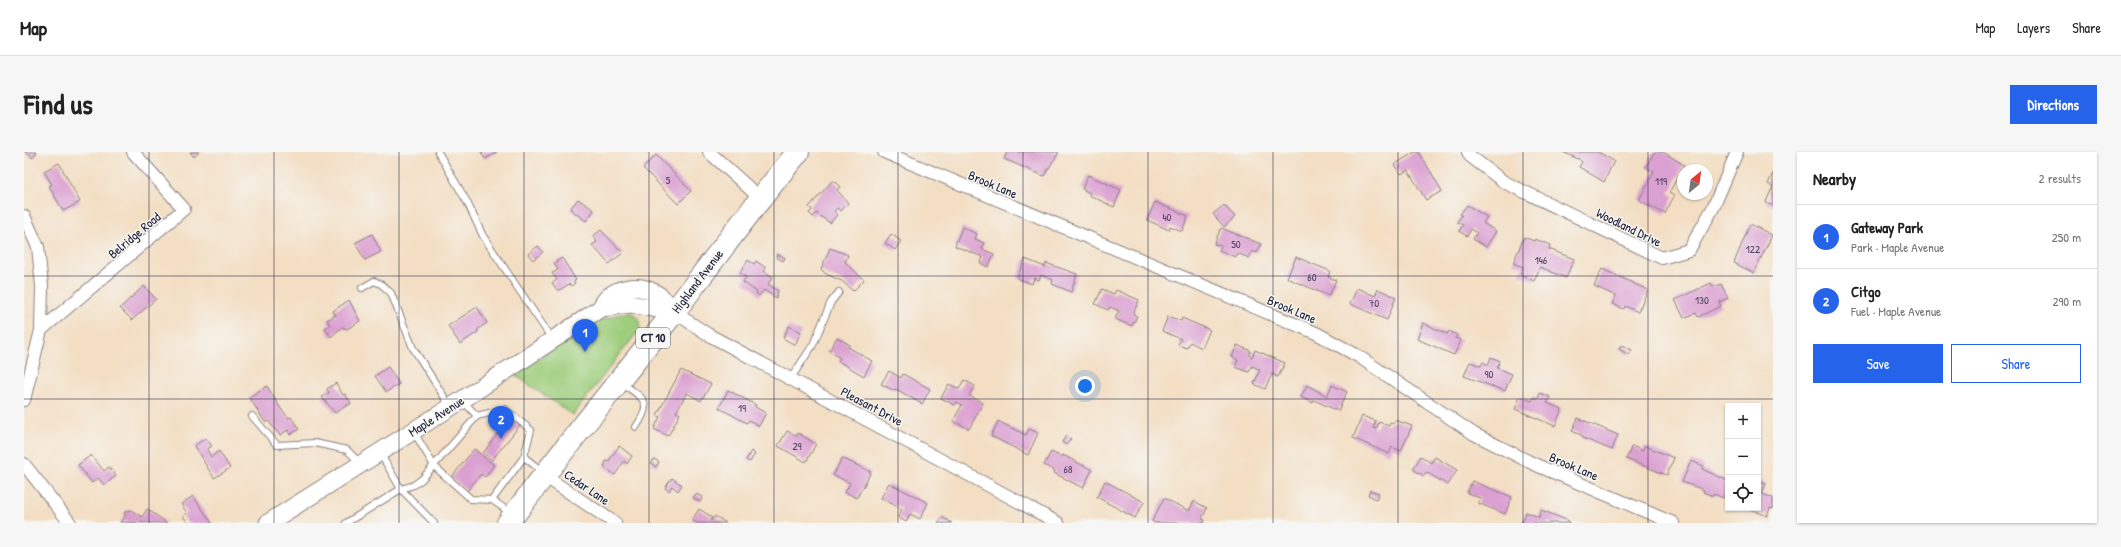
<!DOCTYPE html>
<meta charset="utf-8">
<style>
body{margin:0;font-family:"Patrick Hand",sans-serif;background:#f6f6f6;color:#222}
.controls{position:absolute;right:12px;bottom:12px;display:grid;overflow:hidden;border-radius:0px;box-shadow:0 1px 3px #0004}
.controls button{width:36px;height:36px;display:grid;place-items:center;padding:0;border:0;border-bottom:1px solid #e0e0e0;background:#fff;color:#222;font:20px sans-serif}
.compass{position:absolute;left:1653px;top:12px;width:36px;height:36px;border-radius:50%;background:#fff;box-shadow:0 1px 3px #0004;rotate:29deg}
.you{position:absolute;left:1061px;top:234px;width:14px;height:14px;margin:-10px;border:3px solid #fff;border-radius:50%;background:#1a73e8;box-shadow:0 0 0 6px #1a73e833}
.badge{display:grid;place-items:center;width:26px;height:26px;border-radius:50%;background:#2563eb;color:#fff;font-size:13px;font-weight:700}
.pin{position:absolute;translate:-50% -33px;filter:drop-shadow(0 1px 2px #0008)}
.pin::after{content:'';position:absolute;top:21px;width:14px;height:12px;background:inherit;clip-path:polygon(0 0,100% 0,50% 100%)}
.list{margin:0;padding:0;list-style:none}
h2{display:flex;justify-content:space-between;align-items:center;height:52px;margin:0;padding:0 16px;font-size:17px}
h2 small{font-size:13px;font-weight:400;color:#767676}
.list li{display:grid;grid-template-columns:26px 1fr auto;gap:12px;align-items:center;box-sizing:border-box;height:64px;padding:0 16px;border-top:1px solid #e0e0e0}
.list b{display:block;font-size:15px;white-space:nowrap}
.list p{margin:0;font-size:13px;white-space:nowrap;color:#767676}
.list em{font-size:13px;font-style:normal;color:#767676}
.actions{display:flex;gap:8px;padding:12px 16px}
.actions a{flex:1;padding:9px 0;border:1px solid #2563eb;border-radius:0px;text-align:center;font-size:14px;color:#2563eb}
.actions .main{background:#2563eb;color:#fff}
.icon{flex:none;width:22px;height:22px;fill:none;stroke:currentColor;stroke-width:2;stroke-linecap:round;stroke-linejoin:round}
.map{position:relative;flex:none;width:1749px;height:371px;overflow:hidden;border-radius:0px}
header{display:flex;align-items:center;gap:24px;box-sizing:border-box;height:56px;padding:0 20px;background:#fff;border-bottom:1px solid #e0e0e0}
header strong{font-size:19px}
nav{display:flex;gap:22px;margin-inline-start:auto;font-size:14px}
.intro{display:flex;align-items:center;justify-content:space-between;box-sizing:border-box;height:96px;padding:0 24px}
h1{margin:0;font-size:28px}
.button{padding:10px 18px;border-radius:0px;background:#2563eb;color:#fff;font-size:14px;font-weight:700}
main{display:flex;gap:24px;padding:0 24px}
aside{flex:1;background:#fff;border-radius:0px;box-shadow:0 1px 3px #0004}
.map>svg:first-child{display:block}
</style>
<header>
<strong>Map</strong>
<nav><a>Map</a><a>Layers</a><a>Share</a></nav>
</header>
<div class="intro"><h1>Find us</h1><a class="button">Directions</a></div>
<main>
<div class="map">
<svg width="1749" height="371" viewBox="0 0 1749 371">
<rect width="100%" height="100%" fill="#f6f6f2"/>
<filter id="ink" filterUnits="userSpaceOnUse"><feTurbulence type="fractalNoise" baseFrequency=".025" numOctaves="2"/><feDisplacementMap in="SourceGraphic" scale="8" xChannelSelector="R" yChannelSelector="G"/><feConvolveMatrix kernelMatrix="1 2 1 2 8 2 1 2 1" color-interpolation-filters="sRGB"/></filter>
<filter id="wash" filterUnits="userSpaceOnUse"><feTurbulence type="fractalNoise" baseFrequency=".012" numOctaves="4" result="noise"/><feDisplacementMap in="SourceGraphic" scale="16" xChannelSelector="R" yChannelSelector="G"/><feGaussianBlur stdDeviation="0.9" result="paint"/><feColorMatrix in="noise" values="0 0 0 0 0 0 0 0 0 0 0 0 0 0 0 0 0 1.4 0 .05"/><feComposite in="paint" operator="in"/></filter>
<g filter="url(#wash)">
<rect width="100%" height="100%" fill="#f3dec3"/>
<!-- green -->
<path fill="#9ece7d" stroke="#60785c" d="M601 160C612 161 619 167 615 178L549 263 491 223 569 171Z"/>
<g id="blocks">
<!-- building -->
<g fill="#dba0d2">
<path d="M1 0H13L9 6Z"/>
<path d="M166 0H175L170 5Z"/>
<path d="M457 0H473L461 7Z"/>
<path d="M983 0H1035L1020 24 980 7Z"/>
<path d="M1391 0H1395L1418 39 1402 48 1384 18 1377 22 1370 13Z"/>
<path d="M1539 0H1574L1590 9 1580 30 1555 15 1558 10 1554 6V7Z"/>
<path d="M1630 0H1639L1660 13 1645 41 1650 44 1641 62 1615 48 1630 20 1622 15Z"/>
<path d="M632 3 667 39 654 52 619 16Z"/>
<path d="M35 11 56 50 39 59 25 34 28 33 20 19Z"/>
<path d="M1749 21V54L1742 50 1749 34 1744 32Z"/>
<path d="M1064 23 1097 38 1090 55 1065 43 1066 41 1058 37Z"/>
<path d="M809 28 816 35 813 38 824 51 817 59 813 56 810 59 813 63 806 71 792 61 789 65 785 61 788 58 785 55Z"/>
<path d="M554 47 570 58 562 69 546 57Z"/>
<path d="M1131 50 1164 64 1158 79 1146 74 1145 78 1123 68Z"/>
<path d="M1200 53 1211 65 1200 75 1189 62Z"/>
<path d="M1443 53 1463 65 1459 71 1472 79 1462 95 1449 87 1453 81 1447 77 1443 84 1435 79 1439 73 1433 70 1438 63 1436 62Z"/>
<path d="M1726 72 1748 83 1730 121 1710 111Z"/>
<path d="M938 75 953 82 951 87 960 91 958 97 970 102 964 115 956 111 959 105 931 94Z"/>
<path d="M1197 76 1237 92 1233 101 1228 99 1225 106 1213 101 1211 105 1195 98 1197 94 1190 92Z"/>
<path d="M577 78 599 101 585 112 568 93 573 90 569 84Z"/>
<path d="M348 82 357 100 341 108 331 91Z"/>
<path d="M867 82 877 89 871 98 861 91Z"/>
<path d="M1500 85 1510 89 1511 87 1526 93 1525 97 1550 107 1542 126 1516 115 1510 129 1496 122 1499 115 1489 111Z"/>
<path d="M514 94 519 100 509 108 504 102Z"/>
<path d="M806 96 824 103 821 110 840 128 829 139 818 129 802 122 797 117Z"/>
<path d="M753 102 761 106 759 109 752 105Z"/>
<path d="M1272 105 1306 119 1304 125 1312 128 1305 144 1263 126Z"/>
<path d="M538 106 552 128 550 129 551 131 547 134 545 132 534 139 528 131 533 128 528 121 534 118 530 111Z"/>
<path d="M1001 107 1021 115 1022 111 1053 122 1047 140 1028 132 1029 128 1017 123 1015 128 1010 126 1008 132 993 126Z"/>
<path d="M724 108 730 112 732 109 742 116 740 119 749 125 744 132 754 139 752 146 740 138 735 144 732 141 733 140 719 130 722 125 716 121Z"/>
<path d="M1578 117 1624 138 1614 160 1601 154 1600 157 1588 152 1592 144 1570 134Z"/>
<path d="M1687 131 1689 135 1697 132 1704 146 1695 150 1697 154 1674 165 1672 161 1660 166 1651 148Z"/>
<path d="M120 134 132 147 108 168 96 156Z"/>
<path d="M1333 136 1351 144 1354 137 1372 145 1363 168 1326 152Z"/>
<path d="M1078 137 1090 142 1092 138 1115 148 1109 162 1113 164 1108 174 1091 167 1095 159 1086 155 1084 158 1071 152Z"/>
<path d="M325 148 336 169 323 177 318 175 307 185 301 176 306 173 303 168 312 163 309 159Z"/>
<path d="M453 155 463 171 453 178 454 180 436 192 424 174Z"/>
<path d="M1144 164 1157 169 1158 166 1186 178 1178 196 1166 190 1163 196 1154 193 1157 187 1138 179Z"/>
<path d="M1399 171 1423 182 1425 179 1433 183 1431 186 1437 188 1430 203 1393 187Z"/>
<path d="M765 174 777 180 771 193 759 186Z"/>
<path d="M813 185 826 193 824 195 848 209 840 224 814 209 816 206 805 199Z"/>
<path d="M1213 193 1227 199 1225 203 1228 205 1231 198 1261 211 1254 225 1248 222 1241 237 1230 232 1236 218 1228 214 1225 220 1211 215 1214 208 1208 205Z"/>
<path d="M1597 193 1608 198 1605 203 1595 197Z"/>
<path d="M1467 205 1476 209 1473 216 1488 222 1481 239 1440 224 1446 210 1457 214 1459 210 1464 213Z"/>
<path d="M364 215 375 232 362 240 351 224Z"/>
<path d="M657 218 687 232 677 249 663 241 652 260 656 262 644 284 630 277 636 265 633 263Z"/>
<path d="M865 219 877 226 879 222 906 237 898 252 872 237 869 238 857 232Z"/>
<path d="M940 228 951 234 945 243 959 251 945 277 929 269 938 253 933 250 930 253 917 246 925 232 935 237Z"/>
<path d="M312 231 319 243 321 242 327 251 311 261 298 245 305 241 303 237Z"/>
<path d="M1283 233 1303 244 1308 233 1323 240 1314 259 1290 248 1289 251 1277 245Z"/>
<path d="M243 234 257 257 265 266 267 265 275 277 266 283 264 278 256 283 244 269 241 270 225 245Z"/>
<path d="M704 238 732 253 731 255 742 261 735 274 725 268 723 271 695 256Z"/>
<path d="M1516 241 1526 245 1523 251 1538 257 1531 274 1491 257 1496 245 1508 249 1510 245 1514 247Z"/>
<path d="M487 264 497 272 468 308 459 301Z"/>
<path d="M1338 264 1352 269 1349 276 1352 277 1355 270 1365 274 1366 270 1370 271 1371 268 1388 274 1377 299 1368 295 1365 302 1329 286Z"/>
<path d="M1554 266 1594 283 1588 298 1559 286V284L1548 279Z"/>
<path d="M974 269 1002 283 1005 277 1014 281 1004 303 967 284Z"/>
<path d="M763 279 773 284 774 281 792 292 782 310 754 294Z"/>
<path d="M1042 284 1047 287 1042 293 1038 290Z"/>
<path d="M182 286 188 294 183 297 187 305 195 299 206 316 190 326 170 294Z"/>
<path d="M595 294 608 304 603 312 600 309 591 323 580 315 582 309 584 310Z"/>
<path d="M1608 294 1619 299 1621 294 1650 306 1643 323 1602 307Z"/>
<path d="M450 297 470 313 461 325 457 322 443 339 427 326Z"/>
<path d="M727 299 731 302 726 310 722 308Z"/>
<path d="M1027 300 1038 305 1039 303 1068 318 1059 336 1030 321 1031 319 1020 313Z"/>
<path d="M67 303 80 319 85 315 92 324 80 333 74 326 68 331 54 313Z"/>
<path d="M1397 304 1407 311 1411 305 1433 318 1424 333 1402 320 1400 324 1389 317Z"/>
<path d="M818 306 847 320 840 333 841 335 838 336 833 346 821 340 826 331 809 323Z"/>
<path d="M630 307 635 310 632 315 627 311Z"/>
<path d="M1667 309 1680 314 1678 317 1704 329 1699 346 1690 342 1689 344 1679 340 1680 338 1658 330Z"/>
<path d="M648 326 658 333 654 339 648 334 645 339 641 336Z"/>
<path d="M1734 328 1742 331 1738 342 1749 346V357L1746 356 1743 364 1724 356H1734Z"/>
<path d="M1081 329 1120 350 1111 366 1073 345Z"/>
<path d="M1448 329 1488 345 1481 362 1454 351 1456 346 1443 341Z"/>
<path d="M865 331 904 351 896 367 886 362 882 370 874 365 878 357 857 346Z"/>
<path d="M1346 338 1355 341 1352 347 1344 343Z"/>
<path d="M672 342 679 345 676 350 669 346Z"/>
<path d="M169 344 188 371H164L159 364 163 361 157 352Z"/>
<path d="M1140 346 1165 359 1170 349 1183 356 1178 367 1181 368 1180 371H1131L1128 369Z"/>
<path d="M123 357 143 371 96 370 102 363 100 362 102 359 107 358 118 365Z"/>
<path d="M675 357 688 365 686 369H687L691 364 702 371H673L668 368Z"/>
<path d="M1517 358 1545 369V371H1498L1502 360 1515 365Z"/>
<path d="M918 365 928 371H914Z"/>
</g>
</g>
</g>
<g filter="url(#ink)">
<use href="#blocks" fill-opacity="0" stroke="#8a807f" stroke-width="1"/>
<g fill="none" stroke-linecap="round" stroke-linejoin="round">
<defs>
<g id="lane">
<path d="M414 0 443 50 459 84 528 187"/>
<path d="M338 136 350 129 357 132 367 141 389 196 426 254"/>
<path d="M767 226 789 193 807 150 815 140"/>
<path d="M598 231C619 247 630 248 612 275"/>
<path d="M439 249 453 264 481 257 507 278 500 305 468 348"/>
<path d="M228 264 253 293 291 291 323 298 336 311"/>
<path d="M390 280 410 314 447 347 468 348 487 361"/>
<path d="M356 301 377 337 410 371"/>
<path d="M500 305 518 319"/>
<path d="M322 371 377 337 390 333 398 327 453 264"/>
</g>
<g id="street">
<path d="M685 0 736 46"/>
<path d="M860 0 1292 181 1334 204 1450 282 1510 312 1649 371"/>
<path d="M1444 0 1446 4 1480 30 1638 106 1665 98 1689 56 1713 0"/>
<path d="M0 64 14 95 18 134 17 178 0 248"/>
<path d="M650 160 685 183 1034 371"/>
<path d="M17 178 160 57 109 0"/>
<path d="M0 312 46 371"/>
<path d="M519 323 591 371"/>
</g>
<g id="secondary">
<path d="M577 156C585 136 611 131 629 140 638 144 644 152 650 160"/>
<path d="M244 371 438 248 577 156 606 152 650 160"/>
</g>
<path id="highway" d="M484 371C537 299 595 230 650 160 691 106 731 52 774 0"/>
</defs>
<!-- lane casing -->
<use href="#lane" stroke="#8a807f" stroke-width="8"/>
<!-- street casing -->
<use href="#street" stroke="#8a807f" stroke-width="14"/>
<!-- secondary casing -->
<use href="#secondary" stroke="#8a807f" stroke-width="19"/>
<!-- highway casing -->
<use href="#highway" stroke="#8a807f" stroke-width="24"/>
<!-- lane -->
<use href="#lane" stroke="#fff" stroke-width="6"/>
<!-- street -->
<use href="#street" stroke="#fff" stroke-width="12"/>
<!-- secondary -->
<use href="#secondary" stroke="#fff" stroke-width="17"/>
<!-- highway -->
<use href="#highway" stroke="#fff" stroke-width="22"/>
</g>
</g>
<!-- grid -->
<path fill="none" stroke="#22223b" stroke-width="1" stroke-opacity="0.55" d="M125 0V371M250 0V371M375 0V371M500 0V371M625 0V371M750 0V371M874 0V371M999 0V371M1124 0V371M1249 0V371M1374 0V371M1499 0V371M1624 0V371M0 124H1749M0 247H1749"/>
<g text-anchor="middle" stroke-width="3" stroke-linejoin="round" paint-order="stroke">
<!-- number labels -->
<g font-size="11" fill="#504261">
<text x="644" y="32">5</text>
<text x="1637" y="33">119</text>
<text x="1143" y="69">40</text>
<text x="1212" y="96">50</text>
<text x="1729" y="101">122</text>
<text x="1517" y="112">146</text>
<text x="1288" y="129">60</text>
<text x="1678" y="152">130</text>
<text x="1350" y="155">70</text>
<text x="1465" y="226">90</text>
<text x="718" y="260">19</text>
<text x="773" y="298">29</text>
<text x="1044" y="321">68</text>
</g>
<!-- shield labels -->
<rect fill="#f6f6f2" stroke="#626272" stroke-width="1" x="612" y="176" width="34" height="20" rx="3"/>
<g font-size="12" font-weight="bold" fill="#22223b">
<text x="629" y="190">CT 10</text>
</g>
<!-- street labels -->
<g font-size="13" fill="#22223b" stroke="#f6f6f2">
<text transform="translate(969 32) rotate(23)" y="5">Brook Lane</text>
<text transform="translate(1605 75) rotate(26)" y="5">Woodland Drive</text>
<text transform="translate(110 83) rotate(-40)" y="5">Belridge Road</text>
<text transform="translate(673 129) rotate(-53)" y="5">Highland Avenue</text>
<text transform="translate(1268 157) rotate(23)" y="5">Brook Lane</text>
<text transform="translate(848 254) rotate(28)" y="5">Pleasant Drive</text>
<text transform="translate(412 264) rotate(-33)" y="5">Maple Avenue</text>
<text transform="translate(1550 314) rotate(23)" y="5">Brook Lane</text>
<text transform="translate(563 335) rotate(34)" y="5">Cedar Lane</text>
</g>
</g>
</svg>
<div class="controls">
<button>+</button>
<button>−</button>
<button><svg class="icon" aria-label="locate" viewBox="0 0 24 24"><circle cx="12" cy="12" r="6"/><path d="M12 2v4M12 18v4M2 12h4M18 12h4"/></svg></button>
</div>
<svg class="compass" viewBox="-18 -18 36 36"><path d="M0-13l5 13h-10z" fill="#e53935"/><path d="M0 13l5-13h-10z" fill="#767676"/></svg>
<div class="you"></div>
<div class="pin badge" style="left:561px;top:200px">1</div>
<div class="pin badge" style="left:477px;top:287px">2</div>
</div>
<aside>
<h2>Nearby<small>2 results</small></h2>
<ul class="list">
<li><span class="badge">1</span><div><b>Gateway Park</b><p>Park · Maple Avenue</p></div><em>250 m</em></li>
<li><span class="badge">2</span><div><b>Citgo</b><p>Fuel · Maple Avenue</p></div><em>290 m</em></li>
</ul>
<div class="actions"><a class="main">Save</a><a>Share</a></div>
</aside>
</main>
